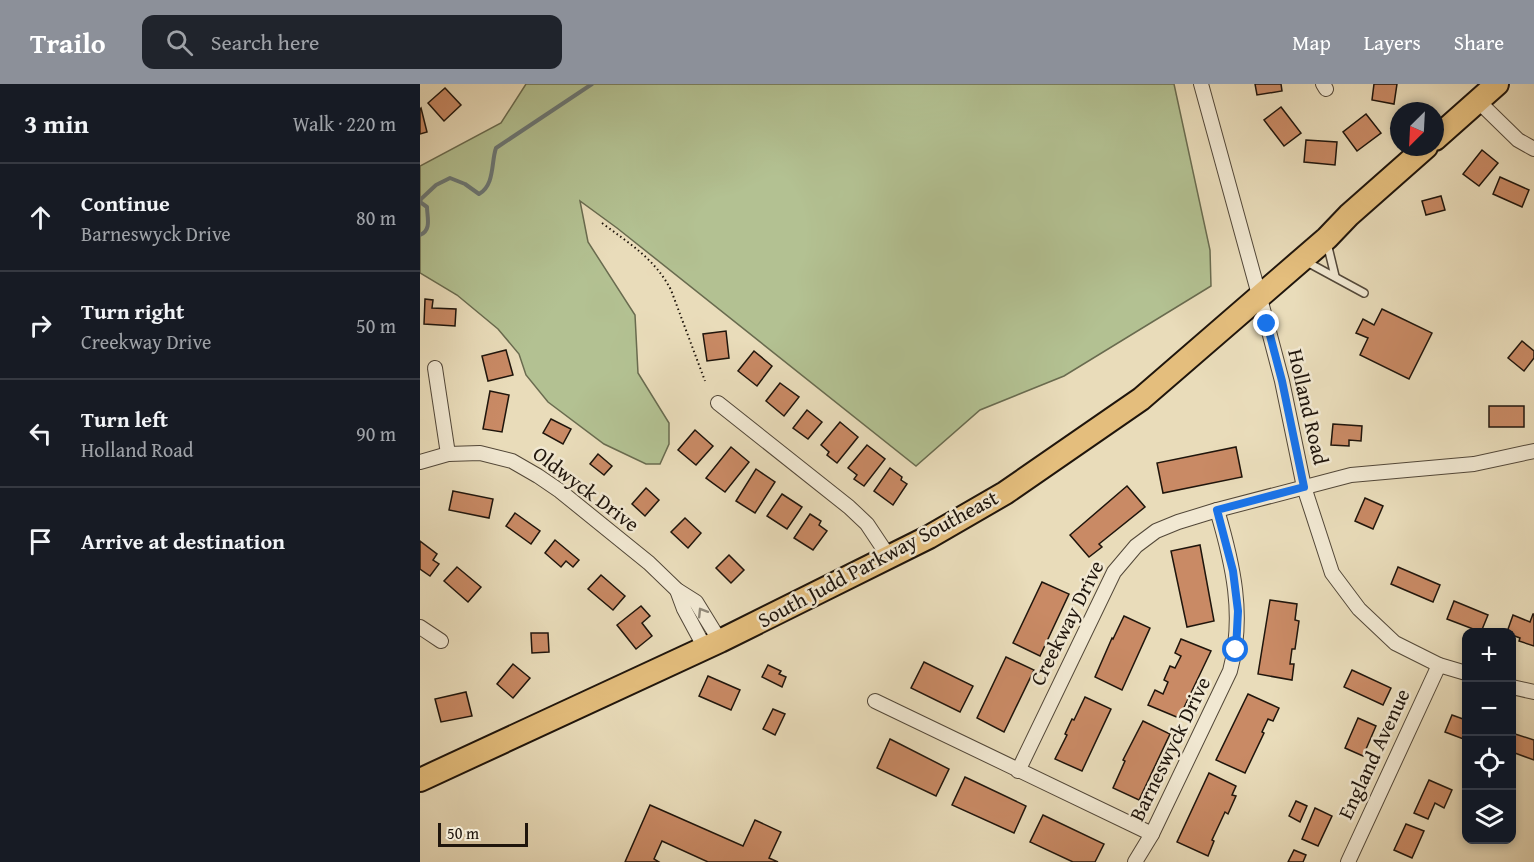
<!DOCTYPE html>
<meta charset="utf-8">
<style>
body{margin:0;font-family:"Gentium Book Plus",serif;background:#20242c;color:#f1f3f6}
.controls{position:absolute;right:18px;bottom:18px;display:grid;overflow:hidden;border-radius:12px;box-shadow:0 3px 9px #0003}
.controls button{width:54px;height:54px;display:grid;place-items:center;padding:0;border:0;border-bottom:2px solid #363941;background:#171b24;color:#f1f3f6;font:30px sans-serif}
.compass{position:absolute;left:970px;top:18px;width:54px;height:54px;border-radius:50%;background:#171b24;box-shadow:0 3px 9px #0003;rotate:204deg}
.scale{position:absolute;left:18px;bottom:15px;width:90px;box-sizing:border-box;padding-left:6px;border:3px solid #1f150c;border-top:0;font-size:16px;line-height:21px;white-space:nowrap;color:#1f150c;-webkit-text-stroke:4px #f1e8d2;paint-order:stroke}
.stop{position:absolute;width:18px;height:18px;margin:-14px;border:4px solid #1a73e8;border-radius:50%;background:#fff}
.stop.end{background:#1a73e8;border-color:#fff;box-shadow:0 2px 6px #0008}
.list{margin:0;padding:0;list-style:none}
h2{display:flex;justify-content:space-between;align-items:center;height:78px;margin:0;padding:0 24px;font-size:26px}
h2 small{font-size:20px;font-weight:400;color:#9ea1a6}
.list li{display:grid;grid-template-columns:39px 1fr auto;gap:18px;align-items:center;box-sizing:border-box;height:108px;padding:0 24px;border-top:2px solid #363941}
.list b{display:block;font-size:22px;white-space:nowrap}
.list p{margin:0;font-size:20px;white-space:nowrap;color:#9ea1a6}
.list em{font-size:20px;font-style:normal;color:#9ea1a6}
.icon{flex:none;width:33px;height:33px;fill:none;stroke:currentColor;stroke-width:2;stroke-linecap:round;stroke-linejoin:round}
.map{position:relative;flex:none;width:1114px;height:778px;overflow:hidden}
header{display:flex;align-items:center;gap:36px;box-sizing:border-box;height:84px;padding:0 30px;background:#8c9099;color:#fff}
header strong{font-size:28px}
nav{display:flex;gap:33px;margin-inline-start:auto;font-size:21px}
.search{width:420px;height:54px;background:#20242c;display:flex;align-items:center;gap:15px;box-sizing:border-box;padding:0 21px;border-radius:12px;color:#9ea1a6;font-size:22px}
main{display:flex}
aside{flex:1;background:#171b24}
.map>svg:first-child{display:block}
</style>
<header>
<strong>Trailo</strong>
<div class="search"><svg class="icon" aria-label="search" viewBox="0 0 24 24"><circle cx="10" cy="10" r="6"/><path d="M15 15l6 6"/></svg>Search here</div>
<nav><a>Map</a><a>Layers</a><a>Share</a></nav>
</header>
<main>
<aside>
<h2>3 min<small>Walk · 220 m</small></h2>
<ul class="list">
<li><svg class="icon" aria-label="ahead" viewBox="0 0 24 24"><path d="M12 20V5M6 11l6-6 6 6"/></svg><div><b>Continue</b><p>Barneswyck Drive</p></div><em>80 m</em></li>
<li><svg class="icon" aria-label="right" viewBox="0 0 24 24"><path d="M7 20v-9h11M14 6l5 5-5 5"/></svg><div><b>Turn right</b><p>Creekway Drive</p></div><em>50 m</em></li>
<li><svg class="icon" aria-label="left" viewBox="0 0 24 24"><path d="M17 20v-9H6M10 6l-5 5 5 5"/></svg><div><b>Turn left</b><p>Holland Road</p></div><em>90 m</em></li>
<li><svg class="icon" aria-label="arrive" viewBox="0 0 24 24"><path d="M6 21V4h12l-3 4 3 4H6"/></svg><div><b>Arrive at destination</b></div></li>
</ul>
</aside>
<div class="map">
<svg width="1114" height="778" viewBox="0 0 1114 778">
<rect width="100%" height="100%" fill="#e9dcba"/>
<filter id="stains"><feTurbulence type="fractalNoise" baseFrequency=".00333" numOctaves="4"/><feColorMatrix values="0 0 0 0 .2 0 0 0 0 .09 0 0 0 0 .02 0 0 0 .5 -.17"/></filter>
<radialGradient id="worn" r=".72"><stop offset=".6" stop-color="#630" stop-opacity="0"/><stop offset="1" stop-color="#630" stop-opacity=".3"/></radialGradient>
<!-- green -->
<path fill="#b3c192" stroke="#696b4f" stroke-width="1.5" d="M106 0H754L790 166 791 202 644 292 560 326 496 382 197 144 160 117 168 158 215 231 218 289 249 339V360L240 380H226L184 360 128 318 106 291 99 270 78 245 37 211 0 189V82L81 39Z"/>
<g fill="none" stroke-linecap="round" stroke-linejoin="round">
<!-- stream -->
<path stroke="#6b7775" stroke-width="4" d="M0 151C12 146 7 133 7 123L0 118 1 115 16 101 30 94 45 100 59 110C75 101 71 78 76 64L172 0"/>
</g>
<!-- building -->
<g fill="#c98a65" stroke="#1f150c" stroke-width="1.5">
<path d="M835 0H861L862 7 837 11Z"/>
<path d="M954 0H977L974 20 952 16Z"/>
<path d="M25 4 41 21 24 37 8 19Z"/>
<path d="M861 23 881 49 864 62 844 36Z"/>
<path d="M1 24 7 48 0 50V25Z"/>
<path d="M946 30 961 49 937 67 923 48Z"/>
<path d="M886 56 917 58 915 81 884 78Z"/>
<path d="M1062 66 1078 79 1059 102 1043 90Z"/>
<path d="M1080 93 1109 106 1102 123 1073 110Z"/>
<path d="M1021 112 1025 126 1006 131 1002 117Z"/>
<path d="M5 215 13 216 12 224 36 225 35 242 4 240Z"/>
<path d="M962 225 1012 249 989 295 940 271 948 254 936 249 943 235 954 241Z"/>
<path d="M306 247 309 274 287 277 283 250Z"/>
<path d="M1102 257 1114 267V274L1104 287 1088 274Z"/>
<path d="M86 266 93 291 68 297 62 272Z"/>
<path d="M334 267 352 282 337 302 318 287Z"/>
<path d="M360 299 379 313 364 332 346 317Z"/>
<path d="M70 307 89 311 82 348 63 345Z"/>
<rect x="1069" y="322" width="35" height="21"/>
<path d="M387 326 402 338 388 355 373 344Z"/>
<path d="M131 335 151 345 143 360 123 349Z"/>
<path d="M420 338 438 353 417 379 407 371 409 368 401 361Z"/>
<path d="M913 340 942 342 941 357 929 356V362L911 361Z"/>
<path d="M275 346 293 362 276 381 258 366Z"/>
<path d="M447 361 465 375 444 402 434 395 437 391 428 384Z"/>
<path d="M311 363 329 378 305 408 286 394Z"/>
<path d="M816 363 822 393 743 409 737 379Z"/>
<path d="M178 370 192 382 184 391 170 380Z"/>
<path d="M470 384 482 393 481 396 487 400 473 421 454 407Z"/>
<path d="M336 385 355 398 335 429 316 417Z"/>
<path d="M707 402 725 423 679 460 682 463 669 473 650 451Z"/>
<path d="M226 404 239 416 225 432 212 420Z"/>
<path d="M33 407 73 415 69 434 29 426Z"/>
<path d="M362 410 382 423 367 445 347 432Z"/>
<path d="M945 414 963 422 953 445 935 437Z"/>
<path d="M95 429 120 447 111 460 86 442Z"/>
<path d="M390 430 401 437 399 441 407 447 393 466 374 454Z"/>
<path d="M265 434 281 449 268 464 251 448Z"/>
<path d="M135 456 159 476 153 483 146 477 141 483 125 469Z"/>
<path d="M0 457 17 470 13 476 19 480 10 492 0 485Z"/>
<path d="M780 461 794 537 767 543 751 467Z"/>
<path d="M309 471 324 486 311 499 296 484Z"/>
<path d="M37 483 61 503 48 518 24 497Z"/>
<path d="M978 483 1020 501 1013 518 971 500Z"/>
<path d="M181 491 205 512 193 526 168 505Z"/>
<path d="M622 498 649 510 620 572 593 559Z"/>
<path d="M850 516 877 520 875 536 879 537 875 565H872L870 580H874L872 596 838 590Z"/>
<path d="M1034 517 1068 531 1061 548 1027 535Z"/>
<path d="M221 522 230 532 222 539 232 552 216 565 197 541Z"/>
<path d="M1113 530H1114V562L1099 557 1100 554 1092 551V548H1087L1093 531 1110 538Z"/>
<path d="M704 532 730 544 702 606 675 593 692 554 693 555Z"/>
<path d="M111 549H128L129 568 112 569Z"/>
<path d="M761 555 791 567 759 634 728 621 735 606 743 610 748 598 744 596 750 582 755 584 761 572 755 569Z"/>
<path d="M586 573 614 586 584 648 557 634Z"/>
<path d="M504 578 553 602 540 628 491 604Z"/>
<path d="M93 580 110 594 93 614 77 600Z"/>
<path d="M348 581 361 587 359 590 366 593 362 603 342 593Z"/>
<path d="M932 586 971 604 963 621 924 603Z"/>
<path d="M288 592 320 606 311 626 279 612Z"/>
<path d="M46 608 52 632 21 638 15 615Z"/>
<path d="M828 610 859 624 853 637 848 635 842 648 844 649 825 689 796 676Z"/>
<path d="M665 613 691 625 662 687 635 675 647 651 645 650 652 635 654 636Z"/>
<path d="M353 625 365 630 355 651 343 645Z"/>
<path d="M1032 631 1046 636V656L1025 648Z"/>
<path d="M938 634 956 642 943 672 925 664Z"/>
<path d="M723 637 750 650 719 716 693 704 705 677 703 676Z"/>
<path d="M1092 649 1114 656V676L1092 668Z"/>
<path d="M470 655 529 685 516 712 457 684Z"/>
<path d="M789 689 816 702 812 711 816 712 808 730 805 728 792 756 794 757 788 772 757 758Z"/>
<path d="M545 693 606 722 594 749 532 721Z"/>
<path d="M1009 696 1032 706 1024 724 1015 719 1008 735 994 729Z"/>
<path d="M876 717 887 722 880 738 869 732Z"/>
<path d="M230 721 323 762 335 736 361 748 349 774 358 778H288L242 757 234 775 239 778H205Z"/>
<path d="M895 724 912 732 898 762 882 755Z"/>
<path d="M623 731 684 760 675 778H653L610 758Z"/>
<path d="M986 740 1004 747 992 774 974 766Z"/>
<path d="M874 766 886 771 883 778H868Z"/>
</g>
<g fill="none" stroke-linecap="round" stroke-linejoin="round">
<defs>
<g id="service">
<path d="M907 159 915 192"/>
<path d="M885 177 944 209"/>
</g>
<g id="minor">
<path d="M781 0 847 240 862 297 884 403 912 489 939 525 975 559 1019 581 1046 589"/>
<path d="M903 0 906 5"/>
<path d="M1058 17 1098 56 1114 65"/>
<path d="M15 284 28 370"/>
<path d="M298 319 429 423 447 440 469 473"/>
<path d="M0 378 28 370 60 369 92 377 118 392 140 407 229 479 257 506 276 518 300 557"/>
<path d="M257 506 264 525 285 564"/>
<path d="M0 543 21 557"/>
<path d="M1092 603 1114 608"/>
<path d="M455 617 732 750"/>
<path d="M598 687 694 488 716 462 736 447 758 438 797 426 931 391 1054 380 1114 367"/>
<path d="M715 778 732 750 810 587C825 532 813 480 797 426"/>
<path d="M928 778 1019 581"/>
</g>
<g id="trunk">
<path d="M1015 55 1077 0"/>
<path d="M0 696 300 557 509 453 585 409 721 315 907 154 929 131 1006 63"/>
</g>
</defs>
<!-- service casing -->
<use href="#service" stroke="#524738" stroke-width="10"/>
<!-- minor casing -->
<use href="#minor" stroke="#524738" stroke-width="16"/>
<!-- trunk casing -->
<use href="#trunk" stroke="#1f150c" stroke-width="26"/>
<!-- path -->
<path stroke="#1f150c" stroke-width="2" stroke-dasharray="1.5 3" stroke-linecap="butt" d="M182 139C210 160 235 175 251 206L285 297"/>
<!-- service -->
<use href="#service" stroke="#f1e8d2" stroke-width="7"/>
<!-- minor -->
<use href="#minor" stroke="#f1e8d2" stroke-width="14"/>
<!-- trunk -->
<use href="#trunk" stroke="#e4be7d" stroke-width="22"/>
</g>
<!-- one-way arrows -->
<defs><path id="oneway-chevron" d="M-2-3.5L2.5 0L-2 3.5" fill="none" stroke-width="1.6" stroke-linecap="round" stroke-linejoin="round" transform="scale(1.5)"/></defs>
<use stroke="#928979" href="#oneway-chevron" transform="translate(282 528) rotate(-122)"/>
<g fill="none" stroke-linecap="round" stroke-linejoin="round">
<!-- route -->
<path stroke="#1a73e8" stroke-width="8" d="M816 566 818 527 813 487 797 426 884 403 862 297 847 240"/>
</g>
<g text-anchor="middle" stroke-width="5" stroke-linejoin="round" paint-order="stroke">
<!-- street labels -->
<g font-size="21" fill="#1f150c" stroke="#f1e8d2">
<text transform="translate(888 323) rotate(77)" y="7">Holland Road</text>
<text transform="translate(166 405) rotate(37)" y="7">Oldwyck Drive</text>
<text transform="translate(458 475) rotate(-28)" y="7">South Judd Parkway Southeast</text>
<text transform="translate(647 539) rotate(-63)" y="7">Creekway Drive</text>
<text transform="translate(750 665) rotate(-64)" y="7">Barneswyck Drive</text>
<text transform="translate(954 670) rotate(-65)" y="7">England Avenue</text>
</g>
</g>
<rect width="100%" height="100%" filter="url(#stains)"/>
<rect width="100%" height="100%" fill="url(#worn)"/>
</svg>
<div class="controls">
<button>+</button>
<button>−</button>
<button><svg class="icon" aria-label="locate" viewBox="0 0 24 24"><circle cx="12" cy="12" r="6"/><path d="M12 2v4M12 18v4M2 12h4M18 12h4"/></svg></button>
<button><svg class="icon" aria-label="layers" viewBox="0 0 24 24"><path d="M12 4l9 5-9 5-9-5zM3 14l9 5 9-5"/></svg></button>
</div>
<svg class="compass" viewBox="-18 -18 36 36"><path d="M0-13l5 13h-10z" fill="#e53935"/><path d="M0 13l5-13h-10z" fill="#9ea1a6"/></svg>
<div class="scale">50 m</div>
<div class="stop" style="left:816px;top:566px"></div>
<div class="stop end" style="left:847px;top:240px"></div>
</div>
</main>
